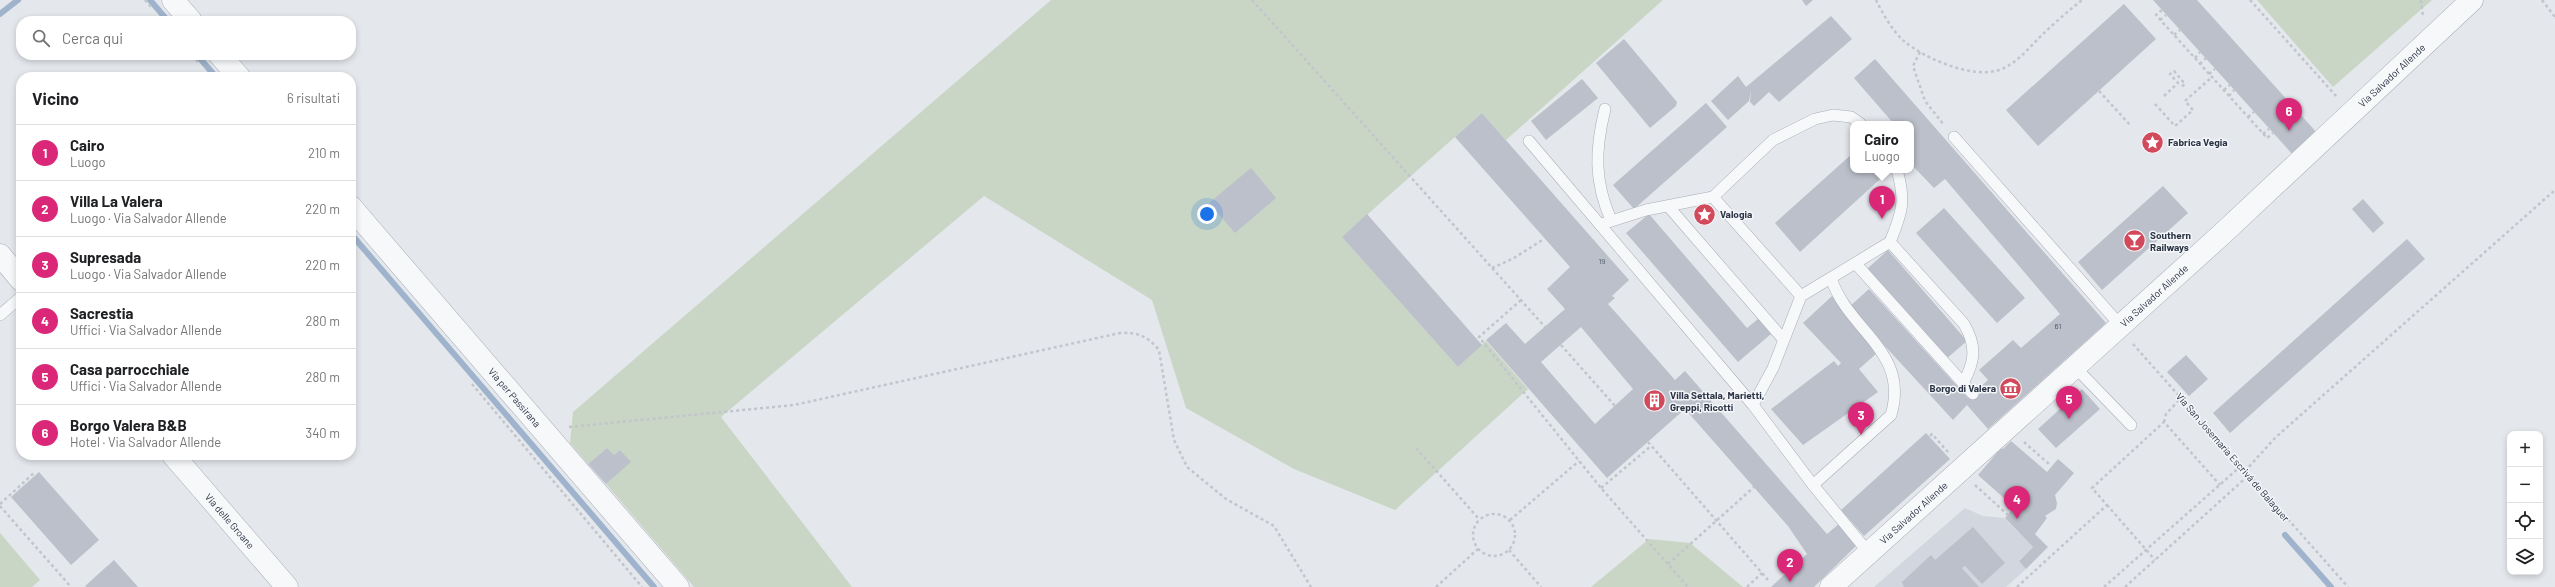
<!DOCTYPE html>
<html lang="it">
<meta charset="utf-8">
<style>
body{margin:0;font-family:Barlow,sans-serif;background:#f6f6f6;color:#202124}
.controls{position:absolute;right:12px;bottom:12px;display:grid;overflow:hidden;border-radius:8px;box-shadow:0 2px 6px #0003}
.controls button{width:36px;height:36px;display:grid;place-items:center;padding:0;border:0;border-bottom:1px solid #e0e0e0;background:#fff;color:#202124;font:20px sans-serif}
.you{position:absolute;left:1207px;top:214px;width:14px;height:14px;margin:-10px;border:3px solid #fff;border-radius:50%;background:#1a73e8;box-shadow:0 0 0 6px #1a73e833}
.badge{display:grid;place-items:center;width:26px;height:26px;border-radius:50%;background:#db2777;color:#fff;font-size:13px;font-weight:700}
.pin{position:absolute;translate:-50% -33px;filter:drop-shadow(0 1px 2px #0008)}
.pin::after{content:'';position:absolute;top:21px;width:14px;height:12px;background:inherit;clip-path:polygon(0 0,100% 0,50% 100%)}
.popup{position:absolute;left:1850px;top:121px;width:64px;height:52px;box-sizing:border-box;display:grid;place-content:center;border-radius:8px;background:#fff;filter:drop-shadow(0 1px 3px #0005);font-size:13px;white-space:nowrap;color:#757577}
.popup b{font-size:15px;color:#202124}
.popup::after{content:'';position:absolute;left:50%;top:100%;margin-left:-8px;border:8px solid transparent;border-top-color:#fff}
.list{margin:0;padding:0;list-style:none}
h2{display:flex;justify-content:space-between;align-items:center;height:52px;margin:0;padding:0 16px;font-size:17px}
h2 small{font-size:13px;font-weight:400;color:#757577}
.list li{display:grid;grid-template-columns:26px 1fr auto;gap:12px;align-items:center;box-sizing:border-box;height:56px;padding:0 16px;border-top:1px solid #e0e0e0}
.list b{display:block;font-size:15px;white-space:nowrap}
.list p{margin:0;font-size:13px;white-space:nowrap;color:#757577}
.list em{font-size:13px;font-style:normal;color:#757577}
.icon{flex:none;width:22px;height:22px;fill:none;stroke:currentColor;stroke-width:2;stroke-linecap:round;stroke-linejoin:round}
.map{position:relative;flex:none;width:2555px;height:587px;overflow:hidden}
.search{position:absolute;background:#fff;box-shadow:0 2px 6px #0003;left:16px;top:16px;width:340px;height:44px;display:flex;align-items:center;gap:10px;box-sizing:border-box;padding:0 14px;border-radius:16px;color:#757577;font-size:15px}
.panel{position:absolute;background:#fff;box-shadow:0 2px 6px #0003;left:16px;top:72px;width:340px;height:388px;border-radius:16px}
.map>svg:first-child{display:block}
</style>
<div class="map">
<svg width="2555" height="587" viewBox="0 0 2555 587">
<rect width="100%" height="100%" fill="#e4e7ec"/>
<!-- built -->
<path fill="#d2d6de" d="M1965 508 1983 516 2004 518 2033 547 2019 560 2026 569 2006 587H1874Z"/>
<!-- green -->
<g fill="#c9d6c5">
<path d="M1051 0H1663L1506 140 1482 113 1342 237 1458 367 1486 341 1528 389 1395 510 1294 469 1186 408 1152 300 984 196 721 417 852 587H694L606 484 630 462 620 450 614 455 607 448 588 464 570 443 573 412Z"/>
<path d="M2257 0H2432L2333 87Z"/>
<path d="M0 533 40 580 32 587H0Z"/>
<path d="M1649 539 1690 543 1743 587H1591Z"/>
</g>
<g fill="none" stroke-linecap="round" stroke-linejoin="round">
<!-- stream -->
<g stroke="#9fb4cc" stroke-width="6">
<path d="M150 0 168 21"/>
<path d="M0 14 18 0"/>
<path d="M197 55 216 77"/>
<path d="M351 234 654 587"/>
<path d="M2285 535 2331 587"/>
</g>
</g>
<!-- building -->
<g fill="#bbc0ca" fill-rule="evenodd">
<path d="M1802 0H1813L1806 6Z"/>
<path d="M2153 0H2197L2318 134 2294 156Z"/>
<path d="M2124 4 2156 39 2038 146 2006 110Z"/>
<path d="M1831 16 1852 39 1779 102 1769 92 1754 106 1750 102 1751 90 1749 101 1728 120 1711 101 1738 76 1746 87Z"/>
<path d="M1624 39 1677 102 1676 106 1650 128 1596 63Z"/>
<path d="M1875 59 2106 323 1988 429 1967 405 1953 420 1849 307 1869 289 1968 398 1988 380 1979 370 2013 340 2021 348 2060 314 1945 179 1934 188 1911 164V124H1894L1854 78Z"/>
<path d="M1582 79 1598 98 1546 140 1531 121Z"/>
<path d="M1706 103 1727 127 1634 209 1613 185Z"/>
<path d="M1482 113 1629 280 1612 296 1615 298 1608 304 1625 323 1675 380 1685 371 1827 534 1840 523 1857 545 1814 587H1771L1807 554 1788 526 1685 409 1607 478 1486 340 1506 323 1525 344 1565 309 1547 289 1570 267 1455 137ZM1581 327 1633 389 1595 424 1541 362Z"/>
<path d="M1853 153V170L1889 171 1800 252 1775 223Z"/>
<path d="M1251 168 1276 198 1235 233 1209 203Z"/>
<path d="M2163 186 2188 213 2102 290 2078 262Z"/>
<path d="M2363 199 2384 223 2373 233 2352 209Z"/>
<path d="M1944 208 2025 298 1997 323 1916 233Z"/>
<path d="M1367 214 1482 345 1458 367 1342 237Z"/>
<path d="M1649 214 1747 328 1758 319 1771 334 1738 362 1626 233Z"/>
<path d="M2407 239 2425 259 2230 433 2213 413Z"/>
<path d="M1888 250 1967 341 1946 359 1867 269Z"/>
<path d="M1832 296 1873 345 1871 347 1877 353 1859 369 1878 392 1803 445 1771 409 1834 361 1838 366 1841 363 1803 323Z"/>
<path d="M2186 355 2208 379 2189 396 2167 372Z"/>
<path d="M2082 389 2100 409 2056 448 2038 429Z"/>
<path d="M1926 433 1950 459 1864 536 1841 510Z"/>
<path d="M2011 441 2047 472 2058 459 2074 473 2055 495 2057 503 2056 509 2045 516 2047 518 2035 534 2048 547 2026 569 2019 561 2033 547 2005 518 2014 507 1978 475 2001 448 2003 449Z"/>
<path d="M607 448 614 455 620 450 631 462 606 484 588 464Z"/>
<path d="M39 472 99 540 71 565 11 497Z"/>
<path d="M1973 527 2005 563 1982 584 1965 566 1962 568 1979 587H1904L1902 582 1931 555 1935 560Z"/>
<path d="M114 560 138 587H87L85 586Z"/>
</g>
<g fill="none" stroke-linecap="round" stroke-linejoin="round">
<defs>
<g id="lane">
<path d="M1605 109C1595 150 1594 181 1611 220"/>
<path d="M1954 137 2120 325"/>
<path d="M1529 141 1753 405 1813 485 1868 552"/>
<path d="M1897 170C1906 201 1902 213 1890 242L1964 324C1977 346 1975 362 1963 383L1973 394"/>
<path d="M1713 197 1801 296"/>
<path d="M1668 206 1783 339"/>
<path d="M1602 224 1646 210 1713 197 1773 140 1815 119 1833 115 1851 117 1861 124"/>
<path d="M1856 264 1963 383"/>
<path d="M0 315 21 297"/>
<path d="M2074 366 2131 425"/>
<path d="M1753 405 1773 368 1801 296 1890 242"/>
<path d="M1813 485 1891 415C1910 351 1848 331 1831 278"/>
</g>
<g id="street">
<path d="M173 0 191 21"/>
<path d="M220 55 239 77"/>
<path id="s1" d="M351 207 678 587"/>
<path d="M0 255 21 280"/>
<path id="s2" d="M173 455 287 587"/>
<path id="s3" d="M1831 587 2221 235 2472 0"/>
</g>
</defs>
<!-- lane casing -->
<use href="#lane" stroke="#a9aeb7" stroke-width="12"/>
<!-- street casing -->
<use href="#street" stroke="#a9aeb7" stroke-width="23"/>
<!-- path -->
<g stroke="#c2c5cb" stroke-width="2.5" stroke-dasharray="3 3" stroke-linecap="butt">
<path d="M145 0 152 8"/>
<path d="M1252 0 1545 327"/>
<path d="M1876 0C1883 14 1893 32 1905 42 1926 59 1973 79 1999 70 2016 64 2027 50 2039 38 2052 25 2067 12 2082 0"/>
<path d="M2250 0 2337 97"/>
<path d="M2421 0 2423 17"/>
<path d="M2542 0 2555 17"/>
<path d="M2162 10 2156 15 2267 138 2273 133"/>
<path d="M2160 20 2166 15"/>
<path d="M2174 35 2180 30"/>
<path d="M1920 52 1913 66 1925 101 1944 125"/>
<path d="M192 55 200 64"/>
<path d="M2195 58 2200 52"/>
<path d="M2200 64 2206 58"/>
<path d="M2209 74 2215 69"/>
<path d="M2224 90 2230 85"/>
<path d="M2099 91 2131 126"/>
<path d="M2164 96 2178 83 2170 74 2174 71 2185 84 2180 88"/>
<path d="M2229 96 2234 90"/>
<path d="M2155 104 2175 126 2193 110 2185 101 2212 77"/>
<path d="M2248 117 2254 112"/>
<path d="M2263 134 2269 129"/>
<path d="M1492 268 1514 258 1544 239"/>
<path d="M1521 300 1479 337 1601 488 1688 587"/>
<path d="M2133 344 2348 587"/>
<path d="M1561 345 1615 406"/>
<path d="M472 384 642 587"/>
<path d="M2164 422 2166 414 2181 398"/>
<path d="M569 427 794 405 1120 333C1138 332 1147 336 1159 350L1174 440 1187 467 1226 499 1274 526 1311 587"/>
<path d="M1930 436 1932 434 1948 452"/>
<path d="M1648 442 1768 580"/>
<path d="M2024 442 2049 464"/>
<path d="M1416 448 1479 519"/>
<path d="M2245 471 2276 437 2555 190"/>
<path d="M1975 485 2008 515"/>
<path d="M1601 488 1651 446"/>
<path d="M0 504 35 472"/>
<path d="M2107 505 2155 560"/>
<path d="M0 506 71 587"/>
<circle cx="1494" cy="535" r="21"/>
<path d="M1510 520 1579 461"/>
<path d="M1509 550 1541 587"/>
<path d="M1668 564 1754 487"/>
<path d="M1436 587 1478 549"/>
<path d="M1747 587 1762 573"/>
<path d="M2017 587 2107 505 2092 488 2164 422 2220 485"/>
<path d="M2104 587 2241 466"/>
<path d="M2125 587 2249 475"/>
</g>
<!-- lane -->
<use href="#lane" stroke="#f7f8fa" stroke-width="11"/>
<!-- street -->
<use href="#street" stroke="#f7f8fa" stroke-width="22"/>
</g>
<!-- icons -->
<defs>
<symbol id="sight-disc" viewBox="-11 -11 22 22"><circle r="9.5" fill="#d1495b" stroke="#f4f6f9"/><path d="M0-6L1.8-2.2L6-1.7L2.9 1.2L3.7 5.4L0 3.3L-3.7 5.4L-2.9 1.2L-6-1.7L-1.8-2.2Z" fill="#fff"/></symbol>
<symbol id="bar-disc" viewBox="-11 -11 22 22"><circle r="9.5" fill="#d1495b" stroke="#f4f6f9"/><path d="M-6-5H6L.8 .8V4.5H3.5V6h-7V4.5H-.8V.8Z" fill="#fff"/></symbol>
<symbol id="museum-disc" viewBox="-11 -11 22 22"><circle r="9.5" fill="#d1495b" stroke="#f4f6f9"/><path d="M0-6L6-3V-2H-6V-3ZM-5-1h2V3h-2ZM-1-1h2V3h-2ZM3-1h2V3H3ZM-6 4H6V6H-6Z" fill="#fff"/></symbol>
<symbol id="building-disc" viewBox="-11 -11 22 22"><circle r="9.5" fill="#d1495b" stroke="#f4f6f9"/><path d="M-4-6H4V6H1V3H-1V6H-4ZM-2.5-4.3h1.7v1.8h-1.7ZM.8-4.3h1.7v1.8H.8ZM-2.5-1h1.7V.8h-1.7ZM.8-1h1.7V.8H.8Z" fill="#fff"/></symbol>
</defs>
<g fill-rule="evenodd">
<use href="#sight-disc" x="2140" y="130" width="25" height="25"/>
<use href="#sight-disc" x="1692" y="202" width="25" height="25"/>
<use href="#bar-disc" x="2122" y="228" width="25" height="25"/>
<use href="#museum-disc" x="1998" y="376" width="25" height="25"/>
<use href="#building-disc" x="1642" y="388" width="25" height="25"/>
</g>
<g text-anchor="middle" stroke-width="3" stroke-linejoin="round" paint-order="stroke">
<!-- number labels -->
<g font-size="8" fill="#4f5766">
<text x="1602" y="264">19</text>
<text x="2058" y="329">61</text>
</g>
<!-- street labels -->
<g font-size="10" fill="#2b3445" stroke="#f4f6f9">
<text dy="4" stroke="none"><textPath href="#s3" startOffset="759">Via Salvador Allende</textPath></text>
<text dy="4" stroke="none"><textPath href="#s3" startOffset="435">Via Salvador Allende</textPath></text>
<text dy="4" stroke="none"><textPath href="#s1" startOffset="251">Via per Passirana</textPath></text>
<text transform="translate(2233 457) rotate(49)" y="4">Via San Josemaría Escrivá de Balaguer</text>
<text dy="4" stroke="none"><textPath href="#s3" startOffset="111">Via Salvador Allende</textPath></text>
<text dy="4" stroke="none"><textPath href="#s2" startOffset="87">Via delle Groane</textPath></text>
</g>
<!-- poi labels -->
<g font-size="10" font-weight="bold" fill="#2b3445" stroke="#f4f6f9" text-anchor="start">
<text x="2168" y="146">Fabrica Vegia</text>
<text x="1720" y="218">Valogia</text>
<text x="2150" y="239">Southern<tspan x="2150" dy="12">Railways</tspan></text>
<text x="1996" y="392" text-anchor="end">Borgo di Valera</text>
<text x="1670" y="399">Villa Settala, Marietti,<tspan x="1670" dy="12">Greppi, Ricotti</tspan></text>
</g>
</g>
</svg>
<div class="controls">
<button>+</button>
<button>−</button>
<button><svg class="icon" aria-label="locate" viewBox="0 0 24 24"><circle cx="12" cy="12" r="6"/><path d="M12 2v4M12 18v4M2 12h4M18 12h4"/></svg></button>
<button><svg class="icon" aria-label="layers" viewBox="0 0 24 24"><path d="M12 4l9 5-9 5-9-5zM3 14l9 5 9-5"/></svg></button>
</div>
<div class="you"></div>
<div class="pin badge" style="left:1882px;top:219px">1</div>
<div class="popup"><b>Cairo</b>Luogo</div>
<div class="pin badge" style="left:1790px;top:582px">2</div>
<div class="pin badge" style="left:1861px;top:435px">3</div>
<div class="pin badge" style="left:2017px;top:519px">4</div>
<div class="pin badge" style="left:2069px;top:419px">5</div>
<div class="pin badge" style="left:2289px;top:131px">6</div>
<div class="search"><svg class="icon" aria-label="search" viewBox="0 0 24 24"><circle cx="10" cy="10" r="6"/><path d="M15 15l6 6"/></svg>Cerca qui</div>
<section class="panel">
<h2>Vicino<small>6 risultati</small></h2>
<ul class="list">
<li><span class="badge">1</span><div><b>Cairo</b><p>Luogo</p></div><em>210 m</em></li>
<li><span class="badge">2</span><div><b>Villa La Valera</b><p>Luogo · Via Salvador Allende</p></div><em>220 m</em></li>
<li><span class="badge">3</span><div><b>Supresada</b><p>Luogo · Via Salvador Allende</p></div><em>220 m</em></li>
<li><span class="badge">4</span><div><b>Sacrestia</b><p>Uffici · Via Salvador Allende</p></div><em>280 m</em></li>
<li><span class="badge">5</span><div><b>Casa parrocchiale</b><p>Uffici · Via Salvador Allende</p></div><em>280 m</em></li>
<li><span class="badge">6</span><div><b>Borgo Valera B&amp;B</b><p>Hotel · Via Salvador Allende</p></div><em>340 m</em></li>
</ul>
</section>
</div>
